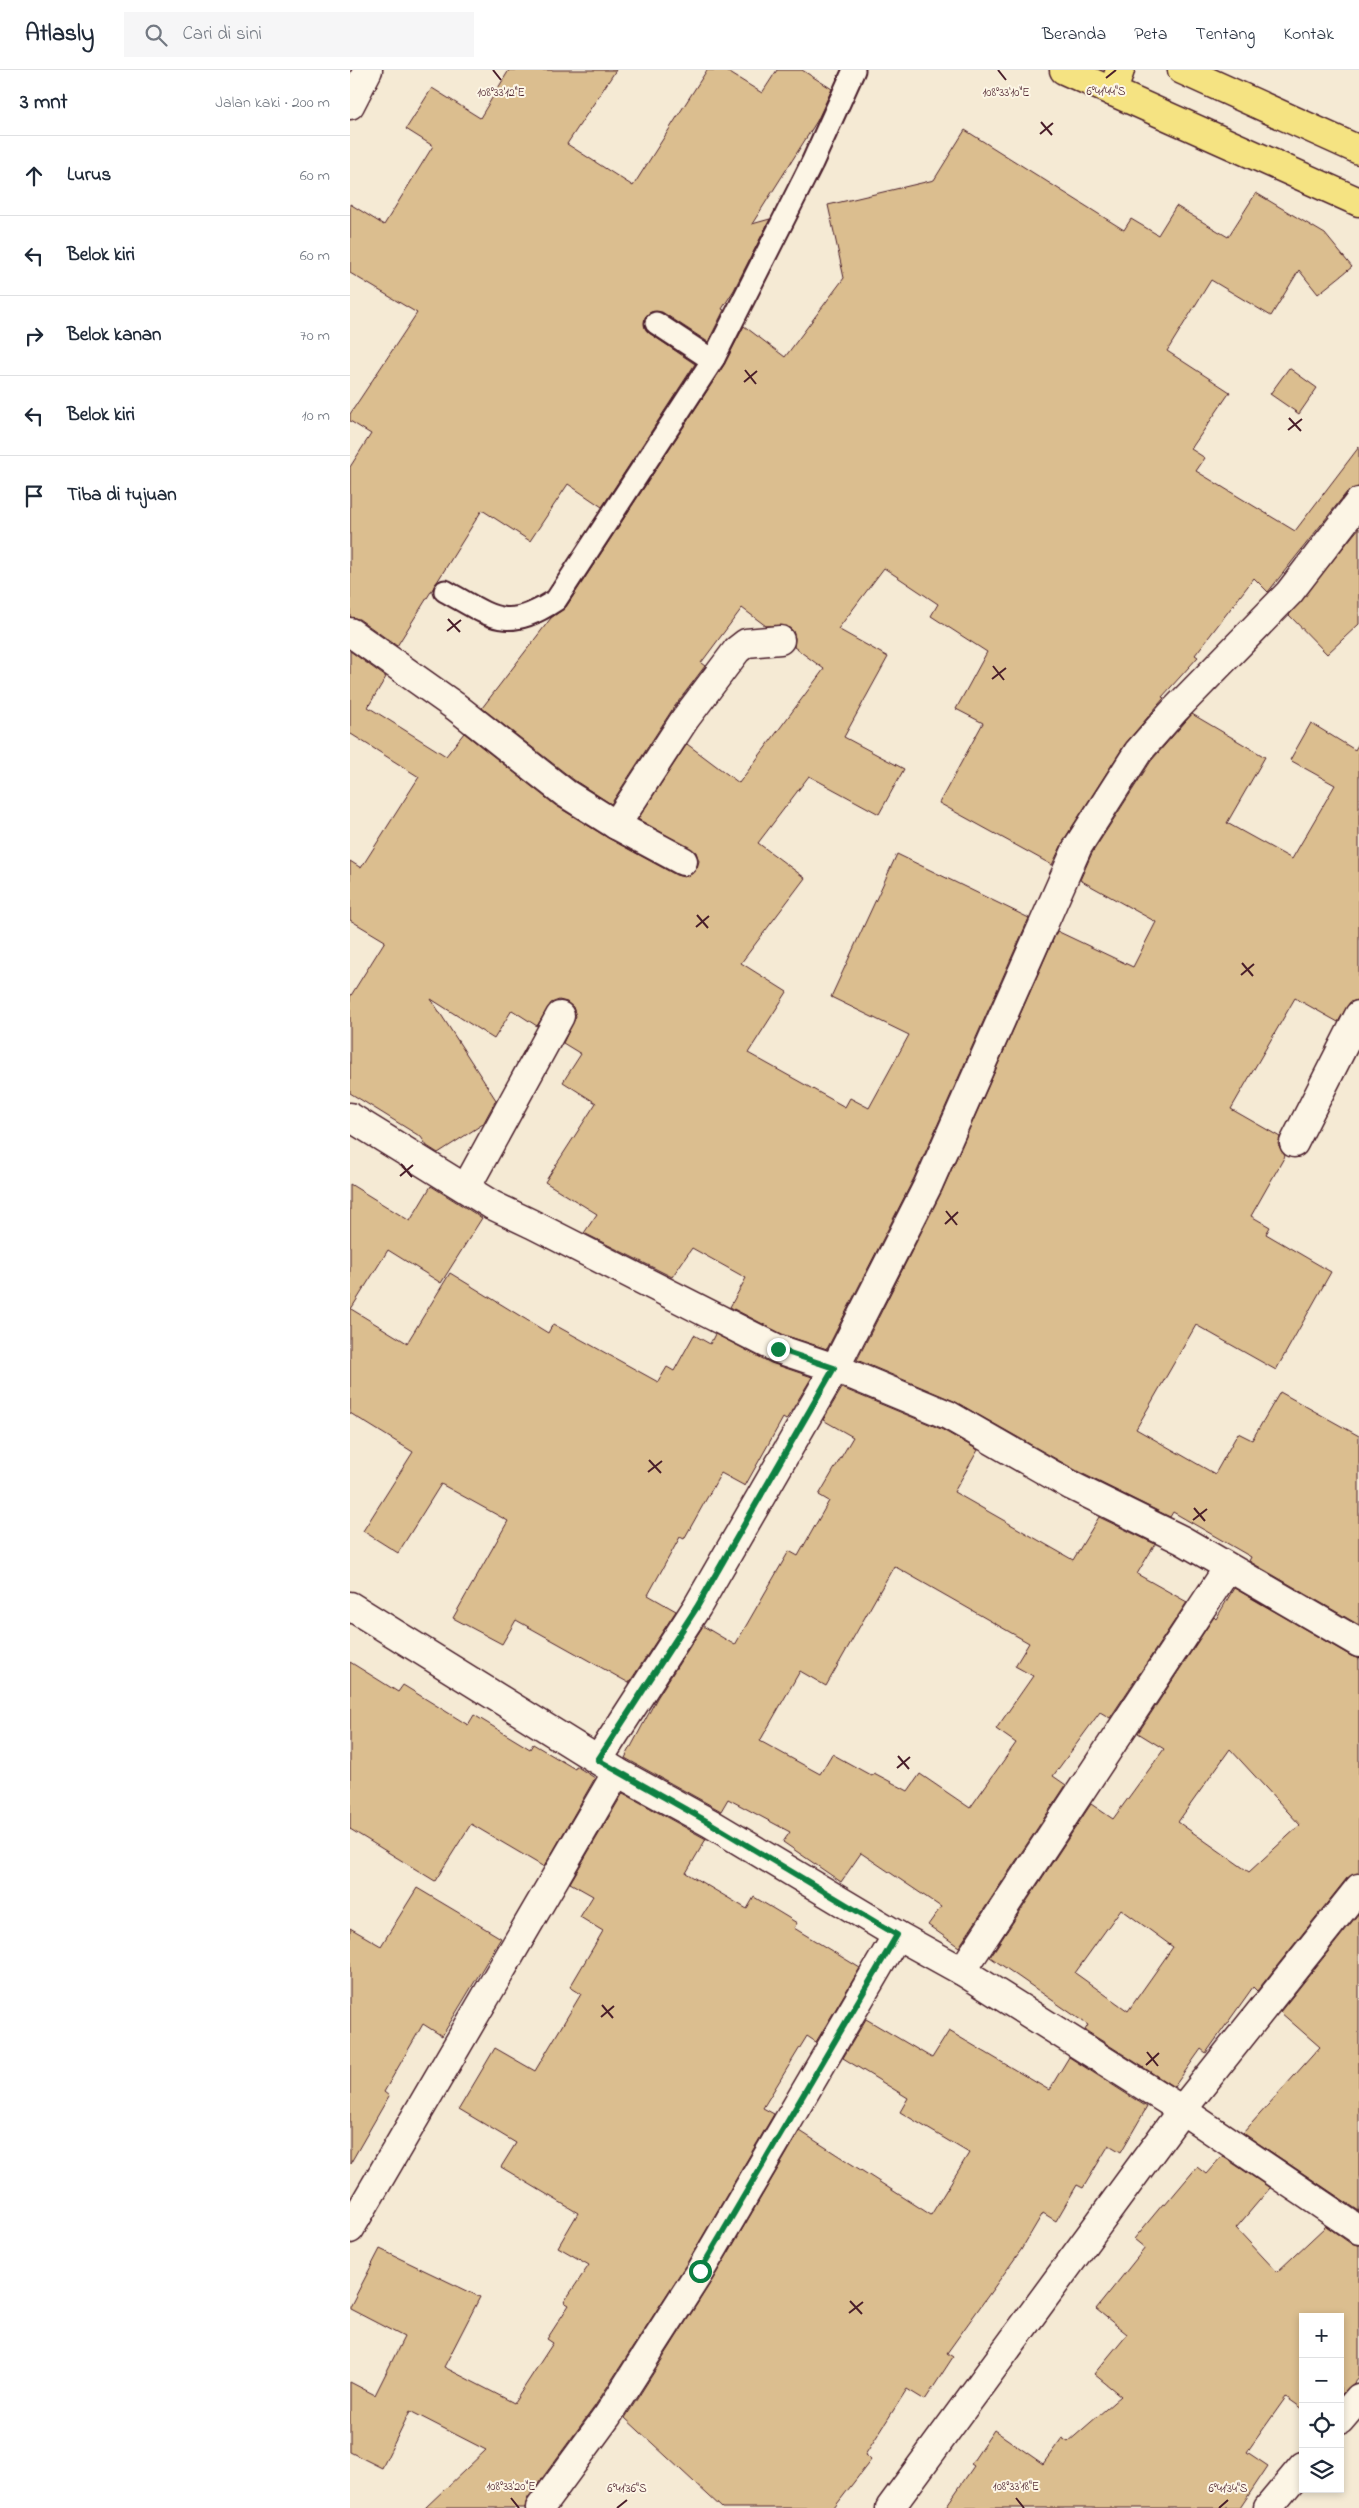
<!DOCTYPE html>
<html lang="id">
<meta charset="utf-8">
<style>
body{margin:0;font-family:"Indie Flower",sans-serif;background:#f6f6f7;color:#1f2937}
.controls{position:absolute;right:15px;bottom:15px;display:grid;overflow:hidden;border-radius:0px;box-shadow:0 2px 8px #0003}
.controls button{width:45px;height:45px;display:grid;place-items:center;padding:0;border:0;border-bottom:1px solid #e0e1e3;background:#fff;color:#1f2937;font:25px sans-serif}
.stop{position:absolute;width:15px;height:15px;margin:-11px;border:4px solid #0b8043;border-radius:50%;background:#fff}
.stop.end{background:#0b8043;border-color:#fff;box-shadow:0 1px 5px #0008}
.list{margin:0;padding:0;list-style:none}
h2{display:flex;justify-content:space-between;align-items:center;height:65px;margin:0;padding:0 20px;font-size:21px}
h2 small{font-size:16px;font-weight:400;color:#747a83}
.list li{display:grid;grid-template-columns:32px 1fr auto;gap:15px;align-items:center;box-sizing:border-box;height:80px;padding:0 20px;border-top:1px solid #e0e1e3}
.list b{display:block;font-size:19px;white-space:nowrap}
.list em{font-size:16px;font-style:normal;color:#747a83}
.icon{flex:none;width:28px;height:28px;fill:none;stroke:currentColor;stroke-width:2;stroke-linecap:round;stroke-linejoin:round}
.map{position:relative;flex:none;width:1009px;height:2438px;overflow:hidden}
header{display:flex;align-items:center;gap:30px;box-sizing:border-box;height:70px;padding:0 25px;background:#fff;border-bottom:1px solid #e0e1e3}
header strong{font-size:24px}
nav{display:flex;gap:28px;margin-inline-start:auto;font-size:18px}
.search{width:350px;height:45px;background:#f6f6f7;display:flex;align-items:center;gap:12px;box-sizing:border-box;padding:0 18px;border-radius:0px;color:#747a83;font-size:19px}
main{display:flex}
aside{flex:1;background:#fff}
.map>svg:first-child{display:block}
</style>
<header>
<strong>Atlasly</strong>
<div class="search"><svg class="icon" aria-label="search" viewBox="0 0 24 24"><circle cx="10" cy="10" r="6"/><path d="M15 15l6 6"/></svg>Cari di sini</div>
<nav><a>Beranda</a><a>Peta</a><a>Tentang</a><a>Kontak</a></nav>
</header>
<main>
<aside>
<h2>3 mnt<small>Jalan kaki · 200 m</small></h2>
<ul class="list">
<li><svg class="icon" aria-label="ahead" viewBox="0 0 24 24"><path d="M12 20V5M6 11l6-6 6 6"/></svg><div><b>Lurus</b></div><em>60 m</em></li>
<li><svg class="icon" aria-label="left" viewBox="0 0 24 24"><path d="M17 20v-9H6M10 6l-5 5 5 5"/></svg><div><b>Belok kiri</b></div><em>60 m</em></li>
<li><svg class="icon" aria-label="right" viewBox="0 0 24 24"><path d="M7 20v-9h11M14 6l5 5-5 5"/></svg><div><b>Belok kanan</b></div><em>70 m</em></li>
<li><svg class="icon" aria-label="left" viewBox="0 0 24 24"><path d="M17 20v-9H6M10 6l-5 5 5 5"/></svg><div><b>Belok kiri</b></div><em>10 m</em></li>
<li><svg class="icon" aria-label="arrive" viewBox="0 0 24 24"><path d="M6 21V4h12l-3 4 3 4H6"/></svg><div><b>Tiba di tujuan</b></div></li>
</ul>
</aside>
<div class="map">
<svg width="1009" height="2438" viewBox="0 0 1009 2438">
<rect width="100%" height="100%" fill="#f5ead4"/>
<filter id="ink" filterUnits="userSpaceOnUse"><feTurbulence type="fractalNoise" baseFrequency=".02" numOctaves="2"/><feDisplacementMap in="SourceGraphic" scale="10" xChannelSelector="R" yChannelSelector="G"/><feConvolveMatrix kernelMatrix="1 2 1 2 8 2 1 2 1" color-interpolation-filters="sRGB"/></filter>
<g filter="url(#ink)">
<!-- building -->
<g fill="#dbbe8f" stroke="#4a1f2b" fill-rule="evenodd">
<path d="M159 0H266L217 74 283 116 357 0H375L412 23 427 0H452L482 19 467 51 402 154 420 149 384 220 372 239 374 240 358 272 312 242H301L295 247V258L299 263 345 294 252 437 218 414 180 471 132 440 47 576 9 549 0 547V397L21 364 0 351V344L67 243 0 203V134L34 155 83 76 56 59 82 18 130 48Z"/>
<path d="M615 60 774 160 781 149 808 165 826 136 878 167 906 123 975 164 1002 197 968 224 949 200 921 246 861 210 817 281 880 322 841 379 855 388 846 401 945 461 1009 377V417L997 422 918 522 904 508 845 585 848 587 812 627 814 628 775 674 715 768 702 795 589 733 633 653 606 639 637 582 581 546 588 534 534 498 488 559 538 587 494 667 554 699 529 744 459 706 408 773 455 808 391 893 437 922 398 983 495 1037 500 1028 519 1038 559 965 481 927 547 784 679 848 564 1108 477 1279 434 1265 380 1237 396 1208 342 1178 322 1207 234 1163 247 1144 195 1112 246 1033 213 1012 231 984 213 973 226 946 223 937 217 932 209 930 201 933 187 956 162 940 144 969 81 929 146 1030 133 1054 88 1083 77 1076 71 1067 0 1023V927L35 871 0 850V791L11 798 69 707 1 664 0 665V581L36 607 18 637 96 686 114 663 205 735 258 768 326 805 334 807 342 804 347 798 349 791 346 782 288 749 337 674 389 713 474 599 444 577 445 568 443 561 437 556H416L392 538 351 593 355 596 322 640 261 734 224 710 132 638 201 548 216 537 374 295 394 256 435 287 494 208 478 135 584 110Z"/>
<path d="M939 298 967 318 949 344 920 324Z"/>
<path d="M1009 458V554L977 584 939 545Z"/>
<path d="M842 644 915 687 877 753 942 789 985 715 940 690 961 653 1005 680 1009 673V930L1000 932 988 952 945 928 881 1039 930 1067 928 1074 935 1086 901 1146 920 1157 916 1164 981 1202 926 1300 846 1255 786 1359 865 1404 888 1363 902 1370 930 1322 1009 1366V1555L899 1491 901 1487 823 1442 820 1447 729 1402 604 1331 507 1290 592 1121 707 861 783 897 806 852 730 810 742 783 801 691Z"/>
<path d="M0 1114 60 1151 81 1116 132 1148 91 1213 38 1180 1 1239 57 1273 100 1203 198 1263 203 1254 308 1312 317 1297 324 1301 344 1265 360 1274 365 1264 421 1293 462 1307 436 1350 433 1348 395 1416 371 1403 334 1469 330 1467 298 1525 326 1541 279 1613 166 1550 152 1574 103 1548 158 1451 91 1414 48 1483 13 1461 63 1382 0 1343Z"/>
<path d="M492 1318 591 1359 628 1380 604 1422 723 1490 749 1447 805 1474 787 1504 837 1532 760 1648 750 1642 703 1706 716 1715 609 1877 578 1855 591 1837 511 1783 491 1812 433 1772 440 1762 378 1729 371 1741 275 1688 307 1628 353 1556 385 1575 439 1481 448 1486 479 1431 469 1425 503 1367 473 1350ZM544 1496 679 1573 665 1596 683 1606 646 1659 666 1673 620 1738 570 1704 558 1721 524 1703 522 1706 482 1684 470 1704 410 1671 450 1601 476 1616Z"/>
<path d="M884 1518 1001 1586 1009 1589V1803L997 1808 907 1921 903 1917 856 1983 851 1979 824 2017 735 1960 738 1955 640 1887 741 1734 763 1749 814 1679 788 1663 864 1547 866 1549ZM880 1679 950 1755 899 1802 828 1752ZM771 1839 823 1877 778 1941 725 1903Z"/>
<path d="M0 1592 48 1622 53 1615 118 1655 124 1645 180 1679 183 1674 225 1699 226 1696 245 1708 194 1797 121 1754 85 1811 0 1759Z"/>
<path d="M273 1723 356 1769 336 1803 397 1839 404 1827 447 1853 444 1858 510 1898 466 1972 457 1966 413 2038 424 2044 337 2193 245 2336 177 2429 175 2438H75L136 2380 60 2341 32 2398 0 2382V2312L25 2325 54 2267 0 2239V2237L30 2179 130 2227 94 2297 164 2333 203 2273 197 2269 219 2235 214 2232 239 2195 208 2177 228 2143 151 2097 166 2073 109 2039 145 1978 185 2001 231 1924 220 1917 253 1861 230 1847 243 1826 220 1813Z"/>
<path d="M67 1818 151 1868 92 1966 73 1954 34 2022 39 2026 0 2094V1858L31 1876Z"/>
<path d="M1009 1843V2141L893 2063 970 1977 930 1942Z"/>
<path d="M516 1949 582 1988 599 1961 699 2020 719 1987 797 2037 771 2082 759 2075 733 2118 727 2115 706 2151 693 2143 671 2180 597 2283 603 2287 575 2330 557 2319 515 2385 521 2390 484 2438H372L275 2348 363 2209 450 2061 581 2145 619 2083 550 2042 558 2028 493 1988Z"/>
<path d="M872 2086 920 2118 886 2158 927 2202 976 2156 1000 2173 1009 2175V2307L1004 2313 990 2326V2247H953V2339L936 2327 897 2382 918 2396 890 2438H595L624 2396 621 2394 644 2360 693 2394 712 2368 718 2372 771 2326 744 2304 777 2264 746 2239 795 2178 784 2169 813 2134 815 2135 847 2097 856 2104Z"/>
</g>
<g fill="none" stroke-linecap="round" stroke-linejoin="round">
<defs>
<g id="lane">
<path d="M306 253 353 284 364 288 462 93 504 0"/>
<path d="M95 521C142 547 156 563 206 530L364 288"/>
</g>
<g id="street">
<path d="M0 35 18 0"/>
<path d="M0 562 106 637 215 723 266 755 333 791"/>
<path d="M266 755 335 649 387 580 396 573 430 570"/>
<path d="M0 1047 142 1135 182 1154 428 1279 485 1298 598 1345 722 1416 832 1470 1009 1573"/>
<path d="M944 1073 1009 945"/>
<path d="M116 1118 210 946"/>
<path d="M0 1536 267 1702 360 1753 547 1865 612 1901 832 2040 1009 1818"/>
<path d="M248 1690 347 1537 485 1298 578 1115 728 776 788 682 824 641 939 523 1009 432"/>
<path d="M612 1901 878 1498"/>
<path d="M0 2159 267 1702"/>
<path d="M990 2350 1009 2328"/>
<path d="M190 2438 258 2345 350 2201 547 1865"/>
<path d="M540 2438 832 2040 1009 2160"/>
<path d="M918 2438 953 2396"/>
</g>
<g id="highway">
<path d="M714 0 1009 132"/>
<path d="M832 0 1009 80"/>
<path d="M763 22 770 0"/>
</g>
</defs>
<!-- lane casing -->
<use href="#lane" stroke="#4a1f2b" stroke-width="25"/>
<!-- street casing -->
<use href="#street" stroke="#4a1f2b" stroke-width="31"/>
<!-- highway casing -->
<use href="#highway" stroke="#4a1f2b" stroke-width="31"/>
<!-- lane -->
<use href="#lane" stroke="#fcf5e5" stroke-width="21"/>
<!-- street -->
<use href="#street" stroke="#fcf5e5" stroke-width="28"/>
<!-- highway -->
<use href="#highway" stroke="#f5e382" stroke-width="28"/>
</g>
</g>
<g fill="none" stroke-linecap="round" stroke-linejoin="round" filter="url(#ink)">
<!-- route -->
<path stroke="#0b8043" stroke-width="6" d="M350 2201 547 1865 360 1753 248 1690 347 1537 484 1298 428 1279"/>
</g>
<!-- ticks -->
<path fill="none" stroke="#4a1f2b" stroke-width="2" d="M143 0 151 10M648 0 656 10M756 8 766 0M691 52 702 65M690 64 703 53M395 300 406 314M394 312 407 301M939 348 951 361M938 360 952 349M98 549 110 562M97 561 111 550M643 596 654 610M642 609 656 598M347 845 358 858M346 857 359 846M892 893 903 906M891 905 904 894M51 1094 62 1107M50 1106 63 1095M596 1141 607 1155M595 1154 608 1142M299 1390 311 1403M298 1402 312 1391M844 1438 855 1451M843 1450 857 1439M548 1686 559 1699M547 1698 560 1687M252 1935 263 1948M251 1947 264 1936M797 1982 808 1996M796 1995 809 1983M500 2231 512 2244M499 2243 513 2232M161 2428 169 2438M666 2428 674 2438M267 2438 277 2430M869 2438 878 2430"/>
<g font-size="12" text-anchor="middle" fill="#4a1f2b" stroke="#fcf5e5" stroke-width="4" stroke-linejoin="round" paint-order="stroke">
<text x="756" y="25">6°41'44"S</text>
<text x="151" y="26">108°33'12"E</text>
<text x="656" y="26">108°33'10"E</text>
<text x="161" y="2420">108°33'20"E</text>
<text x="666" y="2420">108°33'18"E</text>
<text x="277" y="2422">6°41'36"S</text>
<text x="878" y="2422">6°41'34"S</text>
</g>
</svg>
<div class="controls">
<button>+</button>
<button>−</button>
<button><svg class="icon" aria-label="locate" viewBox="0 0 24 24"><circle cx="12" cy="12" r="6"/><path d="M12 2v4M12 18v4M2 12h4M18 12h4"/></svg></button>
<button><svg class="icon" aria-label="layers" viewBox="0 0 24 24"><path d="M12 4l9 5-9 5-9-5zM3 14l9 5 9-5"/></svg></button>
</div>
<div class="stop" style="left:350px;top:2201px"></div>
<div class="stop end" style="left:428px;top:1279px"></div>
</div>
</main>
